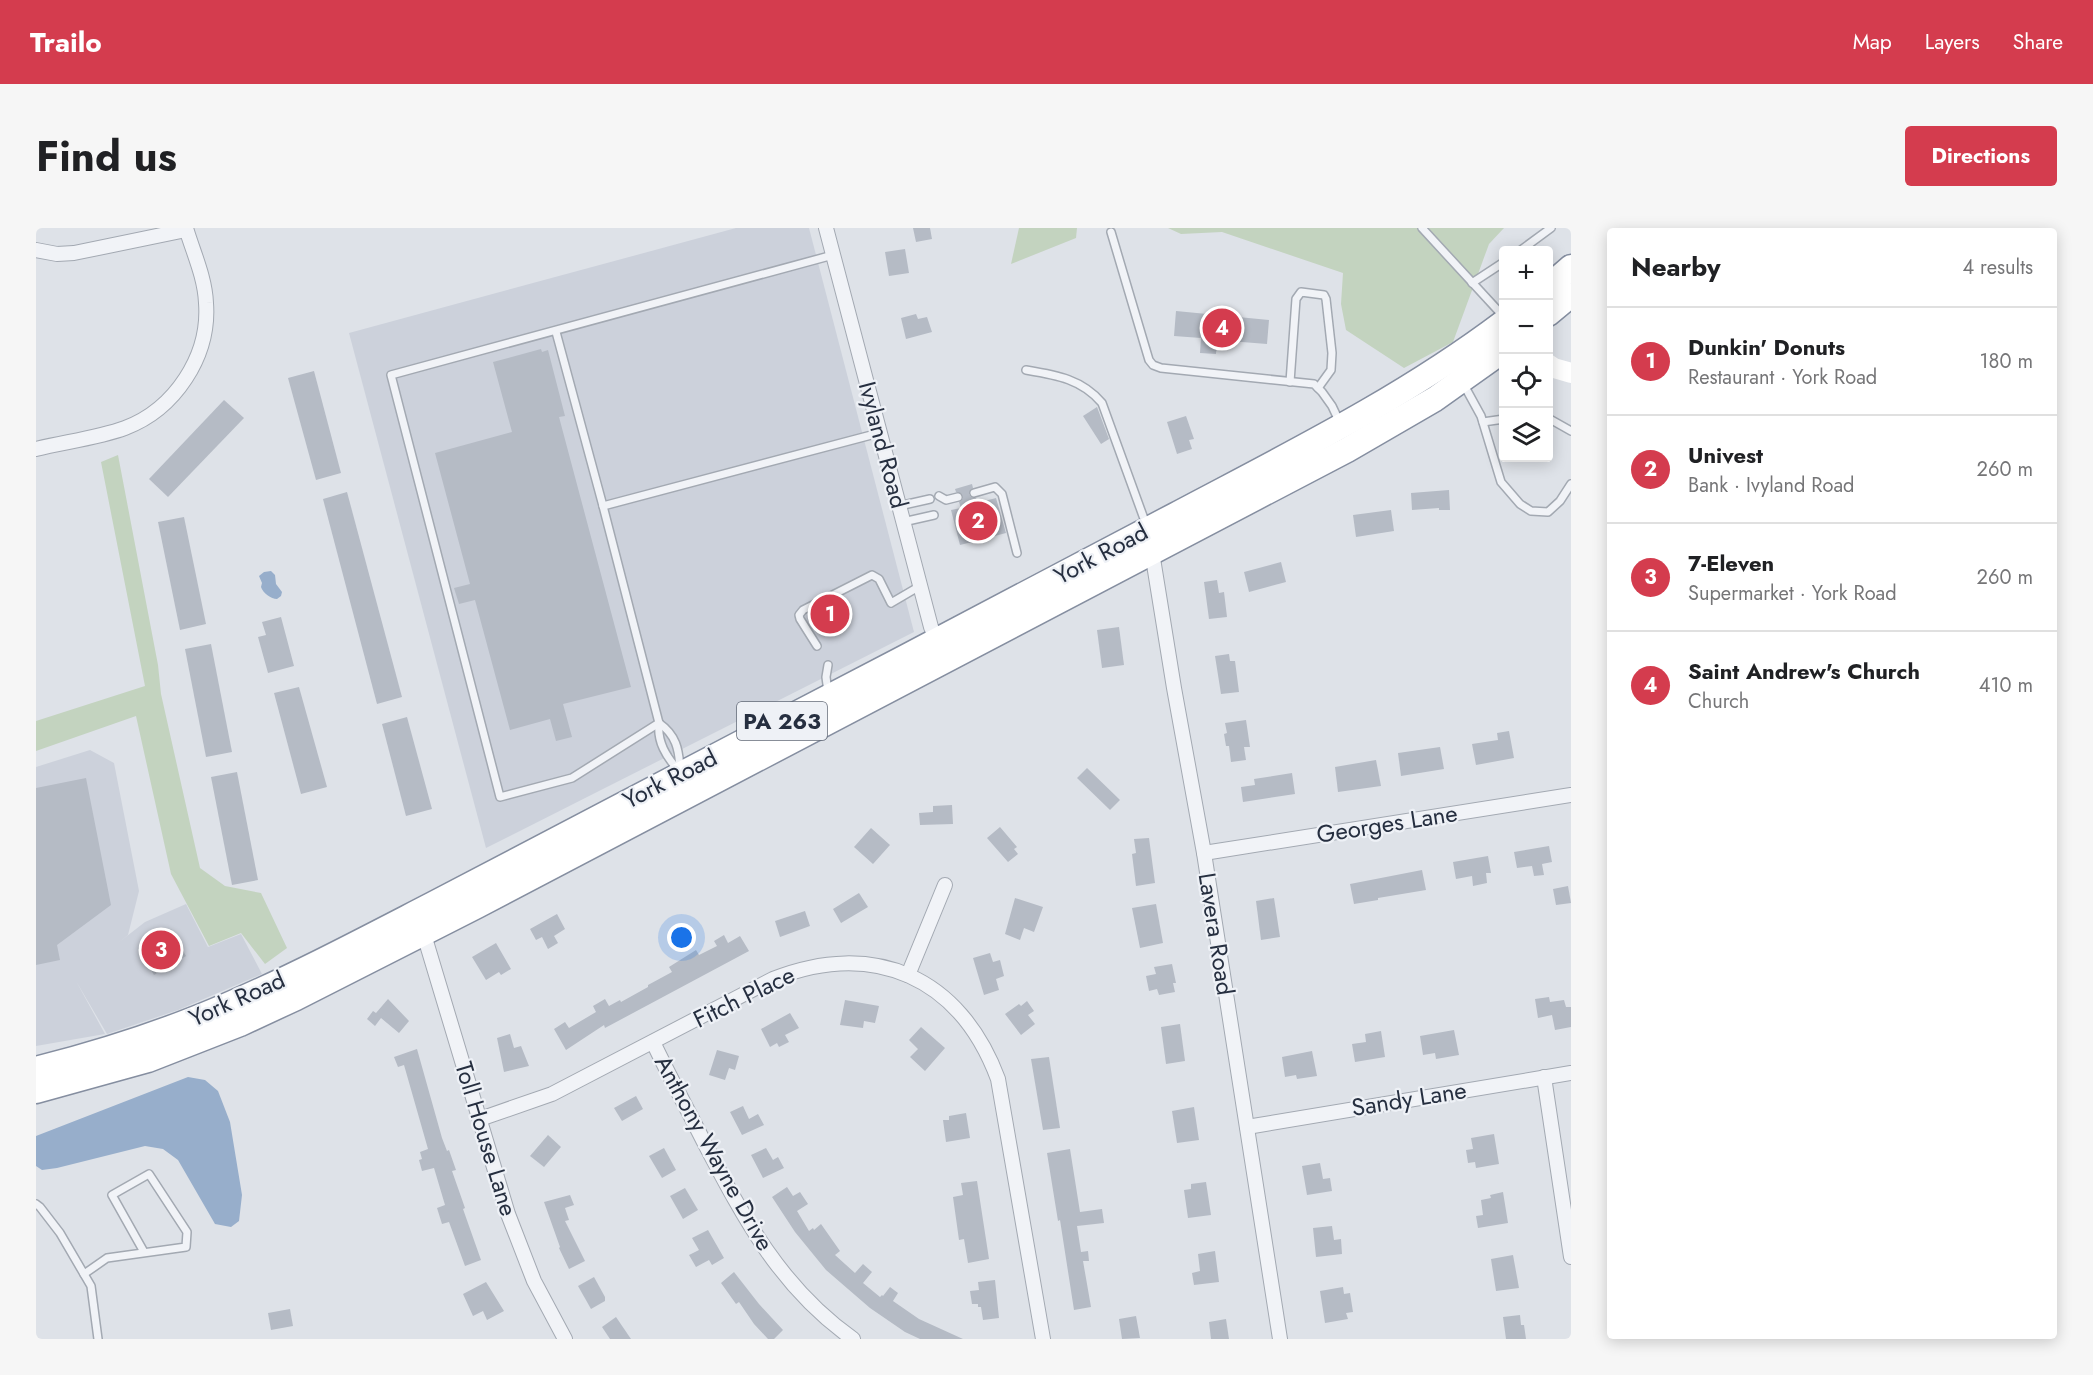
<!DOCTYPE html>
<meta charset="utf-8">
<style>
body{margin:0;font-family:Jost,sans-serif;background:#f6f6f6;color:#202124}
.controls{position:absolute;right:18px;top:18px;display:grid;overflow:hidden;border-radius:6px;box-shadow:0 3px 15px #0003}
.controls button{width:54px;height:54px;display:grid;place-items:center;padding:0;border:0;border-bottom:2px solid #e0e0e0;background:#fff;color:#202124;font:30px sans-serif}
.you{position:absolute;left:646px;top:710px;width:21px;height:21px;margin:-15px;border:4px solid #fff;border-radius:50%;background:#1a73e8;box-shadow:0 0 0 9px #1a73e833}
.badge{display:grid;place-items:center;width:39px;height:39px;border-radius:50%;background:#d43c4e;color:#fff;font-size:20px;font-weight:700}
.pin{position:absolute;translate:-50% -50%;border:3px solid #fff;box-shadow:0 2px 6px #0006}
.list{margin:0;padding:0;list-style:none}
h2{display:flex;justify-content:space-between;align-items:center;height:78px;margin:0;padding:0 24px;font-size:26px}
h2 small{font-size:20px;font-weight:400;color:#757577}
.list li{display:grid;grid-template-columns:39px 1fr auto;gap:18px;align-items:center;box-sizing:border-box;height:108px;padding:0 24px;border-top:2px solid #e0e0e0}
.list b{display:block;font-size:22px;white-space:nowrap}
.list p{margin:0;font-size:20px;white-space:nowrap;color:#757577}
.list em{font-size:20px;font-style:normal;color:#757577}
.icon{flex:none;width:33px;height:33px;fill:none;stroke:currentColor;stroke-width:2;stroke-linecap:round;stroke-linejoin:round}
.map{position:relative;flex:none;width:1535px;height:1111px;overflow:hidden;border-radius:6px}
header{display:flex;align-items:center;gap:36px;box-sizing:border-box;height:84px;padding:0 30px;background:#d43c4e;color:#fff}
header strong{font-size:28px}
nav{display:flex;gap:33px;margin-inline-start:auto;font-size:21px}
.intro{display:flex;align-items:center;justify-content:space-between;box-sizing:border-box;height:144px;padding:0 36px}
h1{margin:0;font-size:42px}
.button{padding:15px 27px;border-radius:6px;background:#d43c4e;color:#fff;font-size:21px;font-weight:700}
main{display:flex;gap:36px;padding:0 36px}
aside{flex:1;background:#fff;border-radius:6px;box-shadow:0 3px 15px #0003}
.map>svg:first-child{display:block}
</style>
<header>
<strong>Trailo</strong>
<nav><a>Map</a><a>Layers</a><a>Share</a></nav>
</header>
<div class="intro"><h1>Find us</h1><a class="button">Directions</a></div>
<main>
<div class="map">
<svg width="1535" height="1111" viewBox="0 0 1535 1111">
<rect width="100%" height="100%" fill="#dee2e8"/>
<!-- built -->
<g fill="#ccd1db">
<path d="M700 0H773L878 404 450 620 313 105Z"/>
<path d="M54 522 78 535 103 663 92 707 82 715 109 694 150 676 172 719 205 706 226 746 142 782 71 806 40 753 69 806 0 818V539Z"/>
</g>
<!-- green -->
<g fill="#c3d3bf">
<path d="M983 0H1041L1040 10 975 36Z"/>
<path d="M1132 0H1468L1453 16 1417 114 1368 140 1310 102 1305 76 1307 45 1186 4 1145 6Z"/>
<path d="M82 227 122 437 125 466 164 640 189 658 225 665 251 720 229 736 205 705 173 718 135 646 100 488 0 523V493L109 458 65 234Z"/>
</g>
<!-- water -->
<g fill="#97aecb">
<path d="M235 343 239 347 240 356 246 364 245 368 241 371C235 371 227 365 225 359L226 355 223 348 228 344Z"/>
<path d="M152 849 169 852 182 863 194 894 206 967 203 993 195 999 179 996 142 932 127 921 109 918 21 940 6 942 0 938V908Z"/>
</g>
<!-- building -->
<g fill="#b5bbc5">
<path d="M877 0H894L896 11 880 14Z"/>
<path d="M869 21 873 45 853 48 849 24Z"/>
<path d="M1140 83 1233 92 1231 116 1181 112 1180 126 1164 125 1165 110 1138 108Z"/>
<path d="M880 86 882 91 891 89 896 104 870 111 865 90Z"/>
<path d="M505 121 506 124 512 122 529 188 523 189 595 459 527 476 536 509 520 513 514 491 474 502 439 372 423 376 418 360 434 356 399 225 476 204 457 134Z"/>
<path d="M278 143 305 245 280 252 252 150Z"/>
<path d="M188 172 208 190 132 269 113 251Z"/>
<path d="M1061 179 1073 211 1065 216 1047 188Z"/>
<path d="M1150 188 1158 211 1153 212 1156 221 1141 226 1131 194Z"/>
<path d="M936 256 937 260 933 266 935 269 940 270 941 275 960 270 970 305 951 310 943 315H932L924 317 915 282 925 280 923 274 927 270 926 266 920 264 919 261Z"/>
<path d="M1413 262 1414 282H1403V280L1376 282 1375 265Z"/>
<path d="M311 264 366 469 341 476 287 271Z"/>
<path d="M1355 282 1358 303 1320 309 1317 287Z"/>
<path d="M148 289 170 396 144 402 122 294Z"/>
<path d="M1245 334 1250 354 1213 364 1208 344Z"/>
<path d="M1181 352 1183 365 1188 364 1191 389 1173 391 1168 354Z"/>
<path d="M804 370 814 388 783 403 774 385Z"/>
<path d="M245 389 258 438 232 445 222 409 230 407 226 394Z"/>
<path d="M1083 399 1088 437 1066 440 1061 402Z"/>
<path d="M175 416 196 524 170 529 149 421Z"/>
<path d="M1193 426 1194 433H1199L1203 464 1185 466 1179 428Z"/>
<path d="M263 459 291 559 265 566 238 465Z"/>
<path d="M371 489 396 581 370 588 346 496Z"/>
<path d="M1210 492 1214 519H1208L1210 532 1195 534 1193 518H1190L1188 506 1191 505 1189 495Z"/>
<path d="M1473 503 1478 530 1440 537 1436 516 1462 512 1461 505Z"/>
<path d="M1404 519 1408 541 1365 548 1362 525Z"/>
<path d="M1340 532 1345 558 1302 564 1299 539Z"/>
<path d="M1051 540 1084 572 1074 582 1041 550Z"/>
<path d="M201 544 222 652 196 657 175 549Z"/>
<path d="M1256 545 1259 566 1207 574 1205 559 1219 557 1218 551Z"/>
<path d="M50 550 75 677 21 717 24 732 0 737V560Z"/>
<path d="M916 577 917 596 884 597 883 585 897 584V578Z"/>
<path d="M964 599 981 619 978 621 982 626 972 634 951 610Z"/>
<path d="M835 600 854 617 837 636 818 619Z"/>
<path d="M1113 610 1119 655 1100 658 1096 626 1100 625 1098 611Z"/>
<path d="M1513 618 1516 634 1506 636 1508 647 1498 648 1496 638 1481 640 1478 624Z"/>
<path d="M1452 628 1455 645H1450L1451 655 1437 658 1436 648 1420 651 1417 634Z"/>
<path d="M1386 642 1390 662 1342 670V672L1318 676 1314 656Z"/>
<path d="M1532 658 1535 675 1520 677 1517 661Z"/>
<path d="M823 665 832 679 805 695 797 681Z"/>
<path d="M979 670 1007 679 998 704 988 700 984 712 969 706Z"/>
<path d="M1238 670 1244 709 1225 712 1220 673Z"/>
<path d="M1120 676 1127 715 1104 720 1096 680Z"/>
<path d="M769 683 774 698 744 709 739 693Z"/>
<path d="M521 686 529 701 518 708 522 715 512 721 506 709 500 712 494 701Z"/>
<path d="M135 701 150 728 118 747 102 720Z"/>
<path d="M688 707 692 715 704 708 713 723 569 800 568 797 530 822 518 801 529 794 533 800 560 784 557 778 569 771 573 778 584 772 585 774 612 759V757L636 744 633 739 660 722 663 727 681 718 678 713Z"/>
<path d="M460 715 475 741 465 747 463 744 450 752 436 729Z"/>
<path d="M954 725 957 734 964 732 968 748 960 751 963 762 948 767 937 730Z"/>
<path d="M1136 736 1140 755H1137L1139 764 1123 767 1121 761 1113 763 1110 748 1120 746 1118 739Z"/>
<path d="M1513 769 1514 774 1528 772 1530 779H1535V799L1519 802 1516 787 1502 790 1499 771Z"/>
<path d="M352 771 373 793 363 805 345 790 339 798 331 791 337 783 340 785Z"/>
<path d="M809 772 843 778 839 795 828 793 827 800 804 797Z"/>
<path d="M991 773 998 783 992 787 999 796 985 807 969 786 983 776 985 778Z"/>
<path d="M754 785 763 800 749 807 753 814 743 819 741 815 734 819 725 801Z"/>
<path d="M1144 796 1149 833 1130 836 1125 799Z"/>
<path d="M885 799 909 820 889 843 874 829 882 821 873 812Z"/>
<path d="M1418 802 1423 827 1400 831 1399 825 1387 827 1384 808Z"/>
<path d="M1345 803 1349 829 1319 834 1316 816 1330 814 1329 806Z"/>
<path d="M474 806 478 820 485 818 493 838 468 844 461 810Z"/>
<path d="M381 821 406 910 411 923 413 922 420 942 416 943 429 980 427 981 445 1032 429 1038 413 994 406 996 401 980 409 977 398 940 386 943 383 932 386 931 384 924 392 921 368 837 362 839 358 829Z"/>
<path d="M681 822 703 828 699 842 693 840 689 852 673 847Z"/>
<path d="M1276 823 1281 848 1261 851 1260 847 1249 849 1246 829Z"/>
<path d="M1013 829 1024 900 1007 902 995 831Z"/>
<path d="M600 868 607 881 586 893 578 880Z"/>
<path d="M707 878 713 891 722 886 728 897 706 907 694 884Z"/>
<path d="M1158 879 1163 912 1141 915 1136 883Z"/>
<path d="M930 885 934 910 910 914 907 892H913V888Z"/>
<path d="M1458 906 1463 936 1440 940 1439 934 1432 935 1430 922 1437 921 1435 910Z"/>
<path d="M512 907 525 919 508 939 494 928Z"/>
<path d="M628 920 640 942 626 950 613 928Z"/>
<path d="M730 920 737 932 742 929 748 940 727 950 715 927Z"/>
<path d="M1034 921 1044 984 1066 981 1068 995 1041 998 1045 1024 1052 1023 1053 1033H1047L1055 1079 1038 1082 1024 992 1022 993 1011 925Z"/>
<path d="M1284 935 1287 951 1294 950 1296 963 1271 967 1266 938Z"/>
<path d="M941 953 953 1031 932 1035 928 1011 923 1012 917 969 927 967 925 955Z"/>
<path d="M1170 954 1175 987 1152 990 1148 962 1155 961V956Z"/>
<path d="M751 959 757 968 764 964 772 976 761 983 773 1003 777 1000 778 1002 785 996 804 1023 799 1027 819 1045 827 1036 836 1044 827 1055 844 1069 846 1067 847 1068 854 1059 862 1065 857 1073 883 1091 927 1111H884L869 1104 834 1080 790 1042 759 1004 736 969Z"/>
<path d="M649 960 662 982 647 991 634 968Z"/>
<path d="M1467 964 1472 995 1442 1000 1440 988 1447 987 1445 972 1455 970 1454 967Z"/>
<path d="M534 967 538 977 529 980 533 992 529 993 549 1033 533 1041 523 1020 524 1019 508 974Z"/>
<path d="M1296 998 1298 1012 1305 1011 1306 1026 1280 1029 1277 1000Z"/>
<path d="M672 1002 688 1030 676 1037 673 1032 660 1039 653 1027 663 1022 656 1010Z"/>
<path d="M1179 1023 1183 1054 1158 1057 1156 1045 1164 1043 1162 1026Z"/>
<path d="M1477 1027 1483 1060 1460 1063 1455 1031Z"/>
<path d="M698 1044 723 1076 747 1102 738 1111H732L718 1096 703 1074 700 1076 685 1055Z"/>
<path d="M558 1049 569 1069V1073L555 1081 542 1058Z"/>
<path d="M959 1052 963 1090 947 1092 945 1079H942V1076H936L934 1063 943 1062 942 1054Z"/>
<path d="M450 1054 468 1083 451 1092 447 1083 437 1088 427 1066Z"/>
<path d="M1307 1059 1308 1066 1314 1065 1317 1084 1310 1085 1312 1091 1289 1095 1284 1063Z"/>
<path d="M254 1081 257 1098 235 1102 232 1085Z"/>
<path d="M1484 1087 1485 1097H1488L1490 1111H1470L1467 1089Z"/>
<path d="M1100 1088 1104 1110 1086 1111 1083 1091Z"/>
<path d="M580 1089 595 1111H574L566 1099Z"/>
<path d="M1190 1091 1193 1111H1175L1173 1094Z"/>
</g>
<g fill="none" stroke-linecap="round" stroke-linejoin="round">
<defs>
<g id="lane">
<path d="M1386 0 1468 89"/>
<path d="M1075 4 1113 132 1117 137 1125 140 1278 156 1286 164 1296 178 1304 195"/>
<path d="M1485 22 1515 0"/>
<path d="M1436 55 1468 34"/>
<path d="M520 104 567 278 623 495C621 514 630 528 642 542"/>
<path d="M990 142C1020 147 1046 151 1066 175L1111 299"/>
<path d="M1254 154 1260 71 1265 64 1288 67 1290 71 1296 125 1295 142 1282 160"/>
<path d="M1428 157 1445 188 1465 254 1484 276 1495 283 1512 284 1524 273 1535 256"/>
<path d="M1512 190 1535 203"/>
<path d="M1447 194 1468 191"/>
<path d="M938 265 959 259 966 266 981 325"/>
<path d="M903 268 910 272 922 269"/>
<path d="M567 278 843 205"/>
<path d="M863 278 894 271"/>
<path d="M867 294 898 287"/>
<path d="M781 418 764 391 763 387 767 382 836 347 843 351 855 375 884 358"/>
<path d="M792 437 790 449 792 464"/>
<path d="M623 495 536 550 464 569 355 147 797 27"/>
<path d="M623 495C640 507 643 521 644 541"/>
<path d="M0 976 4 979 24 1005 55 1058 62 1111"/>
<path d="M48 1046 71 1030 150 1019 151 1004 113 946 76 967 108 1024"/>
</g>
<g id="street">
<path d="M790 0 895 399 903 418"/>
<path d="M0 22 21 26 38 25 150 2"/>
<path d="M0 221C28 214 62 210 89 200 139 181 174 128 170 75 169 49 157 24 150 0"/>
<path d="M1115 318 1138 460 1168 625 1244 1111"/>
<path d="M1168 625 1535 567"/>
<path d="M386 700 472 986 498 1053 529 1111"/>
<path d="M872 747 909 657"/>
<path d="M617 814C633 848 652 882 669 916 709 992 745 1060 817 1111"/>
<path d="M1508 849 1535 1029"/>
<path d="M444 891 516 866 737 751C838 711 924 749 962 851L1007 1111"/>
<path d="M1211 899 1535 845"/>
</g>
<g id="highway">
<path d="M1512 59 1535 39"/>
<path d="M1512 86 1535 67"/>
<path d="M0 841C67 824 133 803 196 775 265 745 331 710 397 676 510 617 622 557 735 499 870 429 1004 358 1139 287 1252 227 1366 171 1468 94"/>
<path d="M0 863 112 832 204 796 260 770 441 678 1311 222 1399 171 1468 122"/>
</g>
</defs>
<!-- lane casing -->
<use href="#lane" stroke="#a3a9b2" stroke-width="10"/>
<!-- street casing -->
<use href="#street" stroke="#a3a9b2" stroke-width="16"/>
<!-- highway casing -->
<use href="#highway" stroke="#858ea0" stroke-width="27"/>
<!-- lane -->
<use href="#lane" stroke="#f1f3f7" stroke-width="7"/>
<!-- street -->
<use href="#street" stroke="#f1f3f7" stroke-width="14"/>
<!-- secondary -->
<path stroke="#fff" stroke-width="20" d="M1512 136 1518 140 1535 145"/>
<!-- highway -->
<use href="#highway" stroke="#fff" stroke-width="24"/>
</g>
<g text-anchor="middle" stroke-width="4.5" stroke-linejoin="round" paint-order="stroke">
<!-- shield labels -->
<rect fill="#eef1f6" stroke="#626977" stroke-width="1.5" x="701" y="474" width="90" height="38" rx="4.5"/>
<g font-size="22" font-weight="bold" fill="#262f40">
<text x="746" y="501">PA 263</text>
</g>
<!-- street labels -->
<g font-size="24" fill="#262f40" stroke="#eef1f6">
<text transform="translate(847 217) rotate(75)" y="8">Ivyland Road</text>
<text transform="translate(1065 326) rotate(-28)" y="8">York Road</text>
<text transform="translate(634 551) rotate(-27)" y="8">York Road</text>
<text transform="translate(1351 596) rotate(-9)" y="8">Georges Lane</text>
<text transform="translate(1180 706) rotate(81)" y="8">Lavera Road</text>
<text transform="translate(708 769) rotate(-26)" y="8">Fitch Place</text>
<text transform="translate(201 771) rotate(-24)" y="8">York Road</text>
<text transform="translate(1373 871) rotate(-9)" y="8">Sandy Lane</text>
<text transform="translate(450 911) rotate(73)" y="8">Toll House Lane</text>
<text transform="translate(678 925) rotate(61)" y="8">Anthony Wayne Drive</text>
</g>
</g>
</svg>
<div class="controls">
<button>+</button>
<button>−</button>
<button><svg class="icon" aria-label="locate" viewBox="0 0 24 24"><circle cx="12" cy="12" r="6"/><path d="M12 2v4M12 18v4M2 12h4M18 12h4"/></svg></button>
<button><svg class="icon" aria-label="layers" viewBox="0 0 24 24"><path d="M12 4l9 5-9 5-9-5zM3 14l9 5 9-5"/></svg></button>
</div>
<div class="you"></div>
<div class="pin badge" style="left:794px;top:386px">1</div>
<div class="pin badge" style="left:942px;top:293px">2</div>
<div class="pin badge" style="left:125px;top:722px">3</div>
<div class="pin badge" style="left:1186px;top:100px">4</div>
</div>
<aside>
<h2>Nearby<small>4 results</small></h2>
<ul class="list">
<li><span class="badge">1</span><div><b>Dunkin' Donuts</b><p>Restaurant · York Road</p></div><em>180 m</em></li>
<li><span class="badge">2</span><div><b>Univest</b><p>Bank · Ivyland Road</p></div><em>260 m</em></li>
<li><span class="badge">3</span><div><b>7-Eleven</b><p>Supermarket · York Road</p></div><em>260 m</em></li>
<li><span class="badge">4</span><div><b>Saint Andrew's Church</b><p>Church</p></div><em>410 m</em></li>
</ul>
</aside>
</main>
